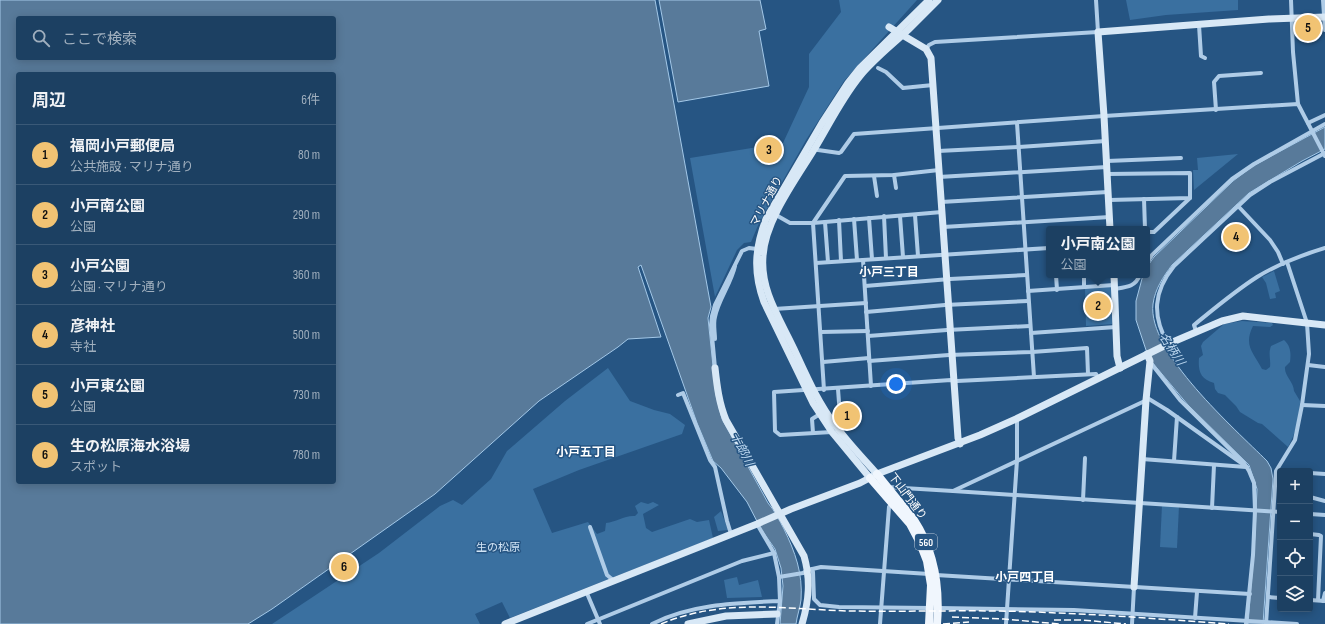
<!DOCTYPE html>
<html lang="ja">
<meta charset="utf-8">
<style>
body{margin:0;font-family:"Sofia Sans Condensed","Noto Sans JP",sans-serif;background:#254768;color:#f1f3f6}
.controls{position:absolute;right:12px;bottom:12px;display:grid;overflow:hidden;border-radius:4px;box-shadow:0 2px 10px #0003}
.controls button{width:36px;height:36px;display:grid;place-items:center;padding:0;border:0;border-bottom:1px solid #3a5977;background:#1c4062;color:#f1f3f6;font:20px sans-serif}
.you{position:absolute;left:896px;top:384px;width:14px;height:14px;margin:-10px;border:3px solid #fff;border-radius:50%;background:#1a73e8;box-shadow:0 0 0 6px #1a73e833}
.badge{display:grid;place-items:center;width:26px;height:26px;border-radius:50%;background:#f1c373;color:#111;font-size:13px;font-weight:700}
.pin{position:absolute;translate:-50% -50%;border:2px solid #fff;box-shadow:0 1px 4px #0006}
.popup{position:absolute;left:1046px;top:226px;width:104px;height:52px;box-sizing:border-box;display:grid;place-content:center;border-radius:4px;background:#1c4062;filter:drop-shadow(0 1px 3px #0005);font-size:13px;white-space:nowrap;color:#a0afbe}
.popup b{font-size:15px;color:#f1f3f6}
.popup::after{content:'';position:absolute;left:50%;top:100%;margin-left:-8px;border:8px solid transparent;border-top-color:#1c4062}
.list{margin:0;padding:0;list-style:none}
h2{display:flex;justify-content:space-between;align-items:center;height:52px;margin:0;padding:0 16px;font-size:17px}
h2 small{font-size:13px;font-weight:400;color:#a0afbe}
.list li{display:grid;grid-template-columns:26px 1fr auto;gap:12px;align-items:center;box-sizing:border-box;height:60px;padding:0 16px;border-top:1px solid #3a5977}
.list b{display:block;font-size:15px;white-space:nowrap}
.list p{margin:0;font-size:13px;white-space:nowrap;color:#a0afbe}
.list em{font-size:13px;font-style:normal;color:#a0afbe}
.icon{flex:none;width:22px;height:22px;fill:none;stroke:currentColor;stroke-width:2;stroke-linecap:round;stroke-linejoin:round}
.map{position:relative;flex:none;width:1325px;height:624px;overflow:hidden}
.search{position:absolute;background:#1c4062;box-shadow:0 2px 10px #0003;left:16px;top:16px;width:320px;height:44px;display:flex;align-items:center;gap:10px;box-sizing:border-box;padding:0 14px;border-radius:4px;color:#a0afbe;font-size:15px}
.panel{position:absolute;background:#1c4062;box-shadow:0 2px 10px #0003;left:16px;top:72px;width:320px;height:412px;border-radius:4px}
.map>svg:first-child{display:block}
</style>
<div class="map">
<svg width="1325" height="624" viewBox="0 0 1325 624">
<rect width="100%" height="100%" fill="#265583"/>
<!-- green -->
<g fill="#3a70a0">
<path d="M839 0H917L844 81 806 140 781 184 759 223 751 242 744 243 737 250 715 297 690 158 783 143 809 87V54L841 12Z"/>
<path d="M1126 0H1238V10L1166 15 1130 20Z"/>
<path d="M1295 23H1320L1321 33H1296Z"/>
<path d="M1238 154 1194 190 1193 170H1198L1197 158Z"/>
<path d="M1274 271 1280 291 1275 293 1276 298 1270 299 1266 283 1262 277Z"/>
<path d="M1111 287 1112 324 1086 326 1085 289Z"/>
<path d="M1242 321 1272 323 1273 325 1270 327 1253 326C1243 346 1254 353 1262 369L1266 370 1270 367C1271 359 1268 354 1271 346L1284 340C1291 346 1291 354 1290 362L1285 367C1284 376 1294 382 1294 391L1300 401V405C1298 420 1296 433 1288 447L1262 424 1258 423 1240 412 1236 406 1225 395 1218 393 1215 389 1214 383C1200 379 1198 371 1199 358L1203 355 1201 346 1203 342 1224 324Z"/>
<path d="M608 368 630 401 654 410 670 414 685 425 682 434 579 470 533 489 552 533 588 522 597 534 605 531 606 523C616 522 625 515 635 516L638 513 635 506 641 502 648 504 653 502 659 505 643 514 646 528 652 532 690 519 697 522 709 520 713 538 510 618 502 602 475 614 480 624H272L379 553 440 506 453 500 462 505 491 479 507 451 565 401Z"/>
<path d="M1162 505 1179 506 1177 548 1160 547Z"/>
<path d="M721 511 728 530 718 531 714 517Z"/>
<path d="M737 577 739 585 758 580 762 597 727 598 724 580Z"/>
</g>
<!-- water -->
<g fill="#587a9a" stroke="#a3c8e8" fill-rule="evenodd">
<path d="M0 0H655L711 307 708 318 716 395 722 419 768 503C775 511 779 520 784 529 795 552 803 573 801 600 800 608 797 616 796 624H780L783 586 781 568 775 549 761 529 747 502 721 468 713 461 697 423 641 265 638 267 661 337 628 339 618 347 539 401 435 494 272 609 248 624H0ZM18 18H334V58H18ZM18 74H334V482H18Z"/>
<path d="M659 0H760L766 29 759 31 769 86 678 102Z"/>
<path d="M1325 127V149L1302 161 1249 193 1172 265C1163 277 1155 289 1153 304 1147 352 1235 429 1267 461L1271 468 1273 479 1263 624H1248L1255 535 1257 489 1249 465 1188 405 1151 361 1146 350 1136 320V301L1143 275H1147V267L1154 257 1233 181 1253 166Z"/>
</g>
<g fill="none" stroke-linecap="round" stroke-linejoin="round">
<!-- street -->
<g stroke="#afcce7" stroke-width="4">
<path d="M1291 0 1293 52 1298 104"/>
<path d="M1323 0 1325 30"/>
<path d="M1199 25 1201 56 1205 58"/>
<path d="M926 49 929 45 935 42 1098 32 1096 0"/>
<path d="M878 68 886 72 903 88 933 85"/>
<path d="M1216 110 1214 82 1219 76 1261 73"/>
<path d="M1017 123 1034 377"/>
<path d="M1308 123 1325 115"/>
<path d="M815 148 818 150 839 153 841 152 854 134 1104 116 1298 104 1325 156"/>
<path d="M938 151 1019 147 1106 141"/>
<path d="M1107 161 1181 158"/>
<path d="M1108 174 1190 173V198L1109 200"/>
<path d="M894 175 896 188"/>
<path d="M874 176 877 196"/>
<path d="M939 177 1107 167"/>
<path d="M1144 199 1145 229"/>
<path d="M941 202 1108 192"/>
<path d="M1238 206 1270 240 1278 252 1283 264"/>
<path d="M776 215 790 223H813L942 212"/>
<path d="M915 215 918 256"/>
<path d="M884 216 886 258"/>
<path d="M900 216 903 257"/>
<path d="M869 218 872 259"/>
<path d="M854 219 857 260"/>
<path d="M839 220 841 261"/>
<path d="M825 222 828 262"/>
<path d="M943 227 1110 217"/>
<path d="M1147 232H1154L1190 198"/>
<path d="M863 260 871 386"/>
<path d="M816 263 1049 248"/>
<path d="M1147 263 1152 255 1232 179 1254 164 1325 124"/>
<path d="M1056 275 1057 290"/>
<path d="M1084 275V287"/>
<path d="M865 286 950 279 1027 275"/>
<path d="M1114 289C1127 287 1135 287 1140 275"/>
<path d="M1028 291 1114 285"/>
<path d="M774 309 866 303"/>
<path d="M866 312 945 305 1028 301"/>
<path d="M1196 331 1194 325C1215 308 1235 291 1257 277 1278 264 1302 255 1325 248"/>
<path d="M821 332 868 331"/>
<path d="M1031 333 1116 327"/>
<path d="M868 336 947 330 1030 326"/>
<path d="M715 339C715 332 713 324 715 317 718 300 731 284 735 266"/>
<path d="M1168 344C1152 316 1153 292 1174 266L1250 195 1270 182 1325 153"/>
<path d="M869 361 949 355 1032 352 1087 348 1088 374"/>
<path d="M823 362 869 358"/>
<path d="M1150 362 1180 400 1244 463 1249 471 1254 483 1255 510 1253 555 1246 624"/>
<path d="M1308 365 1325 367"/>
<path d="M715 368 711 325 712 316 715 305 742 251 749 248 757 249"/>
<path d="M824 390 813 223 845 176 894 175 939 170"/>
<path d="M678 395 683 393 710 460 715 467 727 521 731 534"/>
<path d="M1302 405 1325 406"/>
<path d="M833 423 840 416 838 389"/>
<path d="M832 432 780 435 775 431 774 392 951 380 957 381 1096 374 1098 378"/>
<path d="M813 433 812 419 820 414"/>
<path d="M1142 459 1246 467"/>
<path d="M1174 461 1177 417"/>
<path d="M1310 473 1325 474"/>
<path d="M887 487 953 491 1149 399 1167 410 1247 467"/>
<path d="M953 491 1280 512"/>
<path d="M1310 497 1325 501"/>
<path d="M1083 500 1085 458"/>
<path d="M1212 508 1214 465"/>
<path d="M1310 514 1325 515"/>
<path d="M757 524 774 553 779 577"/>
<path d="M590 527 607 575 613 580"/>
<path d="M1310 534 1319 535 1321 536 1318 600"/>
<path d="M812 569 813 572 814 599 820 605 839 607 931 608"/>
<path d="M936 575 1250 594"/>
<path d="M586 591 600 624"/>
<path d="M1268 597 1280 598"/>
<path d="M1310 600 1325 601"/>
<path d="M1323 601 1325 593"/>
<path d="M938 608 1074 610 1297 624"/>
<path d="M1195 618 1197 592"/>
<path d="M587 624 742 561 774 553"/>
<path d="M652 624C691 604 737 603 780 601"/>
<path d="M777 624 780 601 779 577 803 573 808 570 821 567 929 574"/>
<path d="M880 624 889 507 892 503"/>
<path d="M1006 624 1017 460V421L1016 419"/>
<path d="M1132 624 1134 587"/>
<path d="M1266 624 1276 471 1295 440 1302 405 1309 354 1307 323 1287 262"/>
</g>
<!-- secondary -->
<g stroke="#d8e8f6" stroke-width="7">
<path d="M889 27 926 49 931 58 958 438 960 444"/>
<path d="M1110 229 1104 116 1098 32 1269 19 1325 17"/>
<path d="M1114 275 1117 356 1120 368"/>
<path d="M715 368C717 386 719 403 726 420L804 556C811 580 809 601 802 624"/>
<path d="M877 474C863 458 848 443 836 426 818 403 806 375 794 349 780 319 760 290 763 256 765 220 797 178 815 148 830 123 842 98 860 76 874 59 892 45 908 30 918 20 928 10 938 0"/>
<path d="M870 478 832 432 813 403 764 302C753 272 755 248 766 219L822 123 848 83 860 68 929 0"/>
<path d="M1134 587 1146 400 1150 361 1147 354"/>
<path d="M505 624 757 524 791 509 860 483 877 474 980 435 1016 419 1168 344 1222 321 1243 316 1325 325"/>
<path d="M688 624 726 616 777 614"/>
</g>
<!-- primary -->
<g stroke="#f0f6fd" stroke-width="8">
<path d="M877 474C889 490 902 504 914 520 935 552 940 587 937 624"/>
<path d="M870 478 910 524 920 543 927 561 931 585 929 624"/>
</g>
<!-- rail -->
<g stroke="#fff" stroke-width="1.5" stroke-dasharray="7 3" stroke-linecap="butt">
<path d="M952 617 1004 619 1059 624"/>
<path d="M1054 620H1082L1126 624"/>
<path d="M661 624C722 598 784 609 849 611 918 612 988 609 1057 613 1114 615 1171 620 1229 624"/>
<path d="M943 624 969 622"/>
</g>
</g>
<g text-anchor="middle" stroke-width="3" stroke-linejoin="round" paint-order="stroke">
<!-- shield labels -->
<rect fill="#265583" stroke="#beccda" stroke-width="1" x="915" y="534" width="22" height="16" rx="3"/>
<g font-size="10" font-weight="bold" fill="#fff">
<text x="926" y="546">560</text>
</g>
<!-- street labels -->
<g font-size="11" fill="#fff" stroke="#265583">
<text transform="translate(766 201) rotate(-62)" y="4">マリナ通り</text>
<text transform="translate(908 496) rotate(53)" y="4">下山門通り</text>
</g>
<!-- park labels -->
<g font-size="11" fill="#d2e5f6" stroke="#265583">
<text x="498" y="551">生の松原</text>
</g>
<!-- neighbourhood labels -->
<g font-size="12" font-weight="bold" fill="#fff" stroke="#265583">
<text x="889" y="276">小戸三丁目</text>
<text x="586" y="456">小戸五丁目</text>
<text x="1025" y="581">小戸四丁目</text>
</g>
<!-- water labels -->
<g font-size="12" font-style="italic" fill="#bad6ef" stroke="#265583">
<text transform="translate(1172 349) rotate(57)" y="4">名柄川</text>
<text transform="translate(742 449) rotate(62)" y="4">十郎川</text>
</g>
</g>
</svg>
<div class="controls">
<button>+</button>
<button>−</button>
<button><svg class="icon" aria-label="locate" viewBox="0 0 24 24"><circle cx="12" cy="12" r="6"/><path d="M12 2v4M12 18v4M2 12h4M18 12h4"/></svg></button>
<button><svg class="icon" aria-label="layers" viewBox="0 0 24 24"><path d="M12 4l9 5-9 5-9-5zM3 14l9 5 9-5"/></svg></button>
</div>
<div class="you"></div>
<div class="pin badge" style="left:847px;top:416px">1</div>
<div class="pin badge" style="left:1098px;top:306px">2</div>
<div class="popup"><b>小戸南公園</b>公園</div>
<div class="pin badge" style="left:769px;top:150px">3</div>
<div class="pin badge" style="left:1236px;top:237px">4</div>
<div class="pin badge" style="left:1308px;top:28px">5</div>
<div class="pin badge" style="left:344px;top:567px">6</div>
<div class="search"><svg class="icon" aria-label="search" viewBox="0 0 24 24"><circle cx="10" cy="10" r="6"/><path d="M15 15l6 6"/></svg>ここで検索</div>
<section class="panel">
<h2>周辺<small>6件</small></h2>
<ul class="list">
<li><span class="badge">1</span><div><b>福岡小戸郵便局</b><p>公共施設 · マリナ通り</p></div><em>80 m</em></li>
<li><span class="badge">2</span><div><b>小戸南公園</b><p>公園</p></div><em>290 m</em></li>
<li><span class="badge">3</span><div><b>小戸公園</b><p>公園 · マリナ通り</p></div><em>360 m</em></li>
<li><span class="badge">4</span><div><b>彦神社</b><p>寺社</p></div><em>500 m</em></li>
<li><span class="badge">5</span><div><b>小戸東公園</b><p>公園</p></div><em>730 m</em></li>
<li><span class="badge">6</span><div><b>生の松原海水浴場</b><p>スポット</p></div><em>780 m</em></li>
</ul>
</section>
</div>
